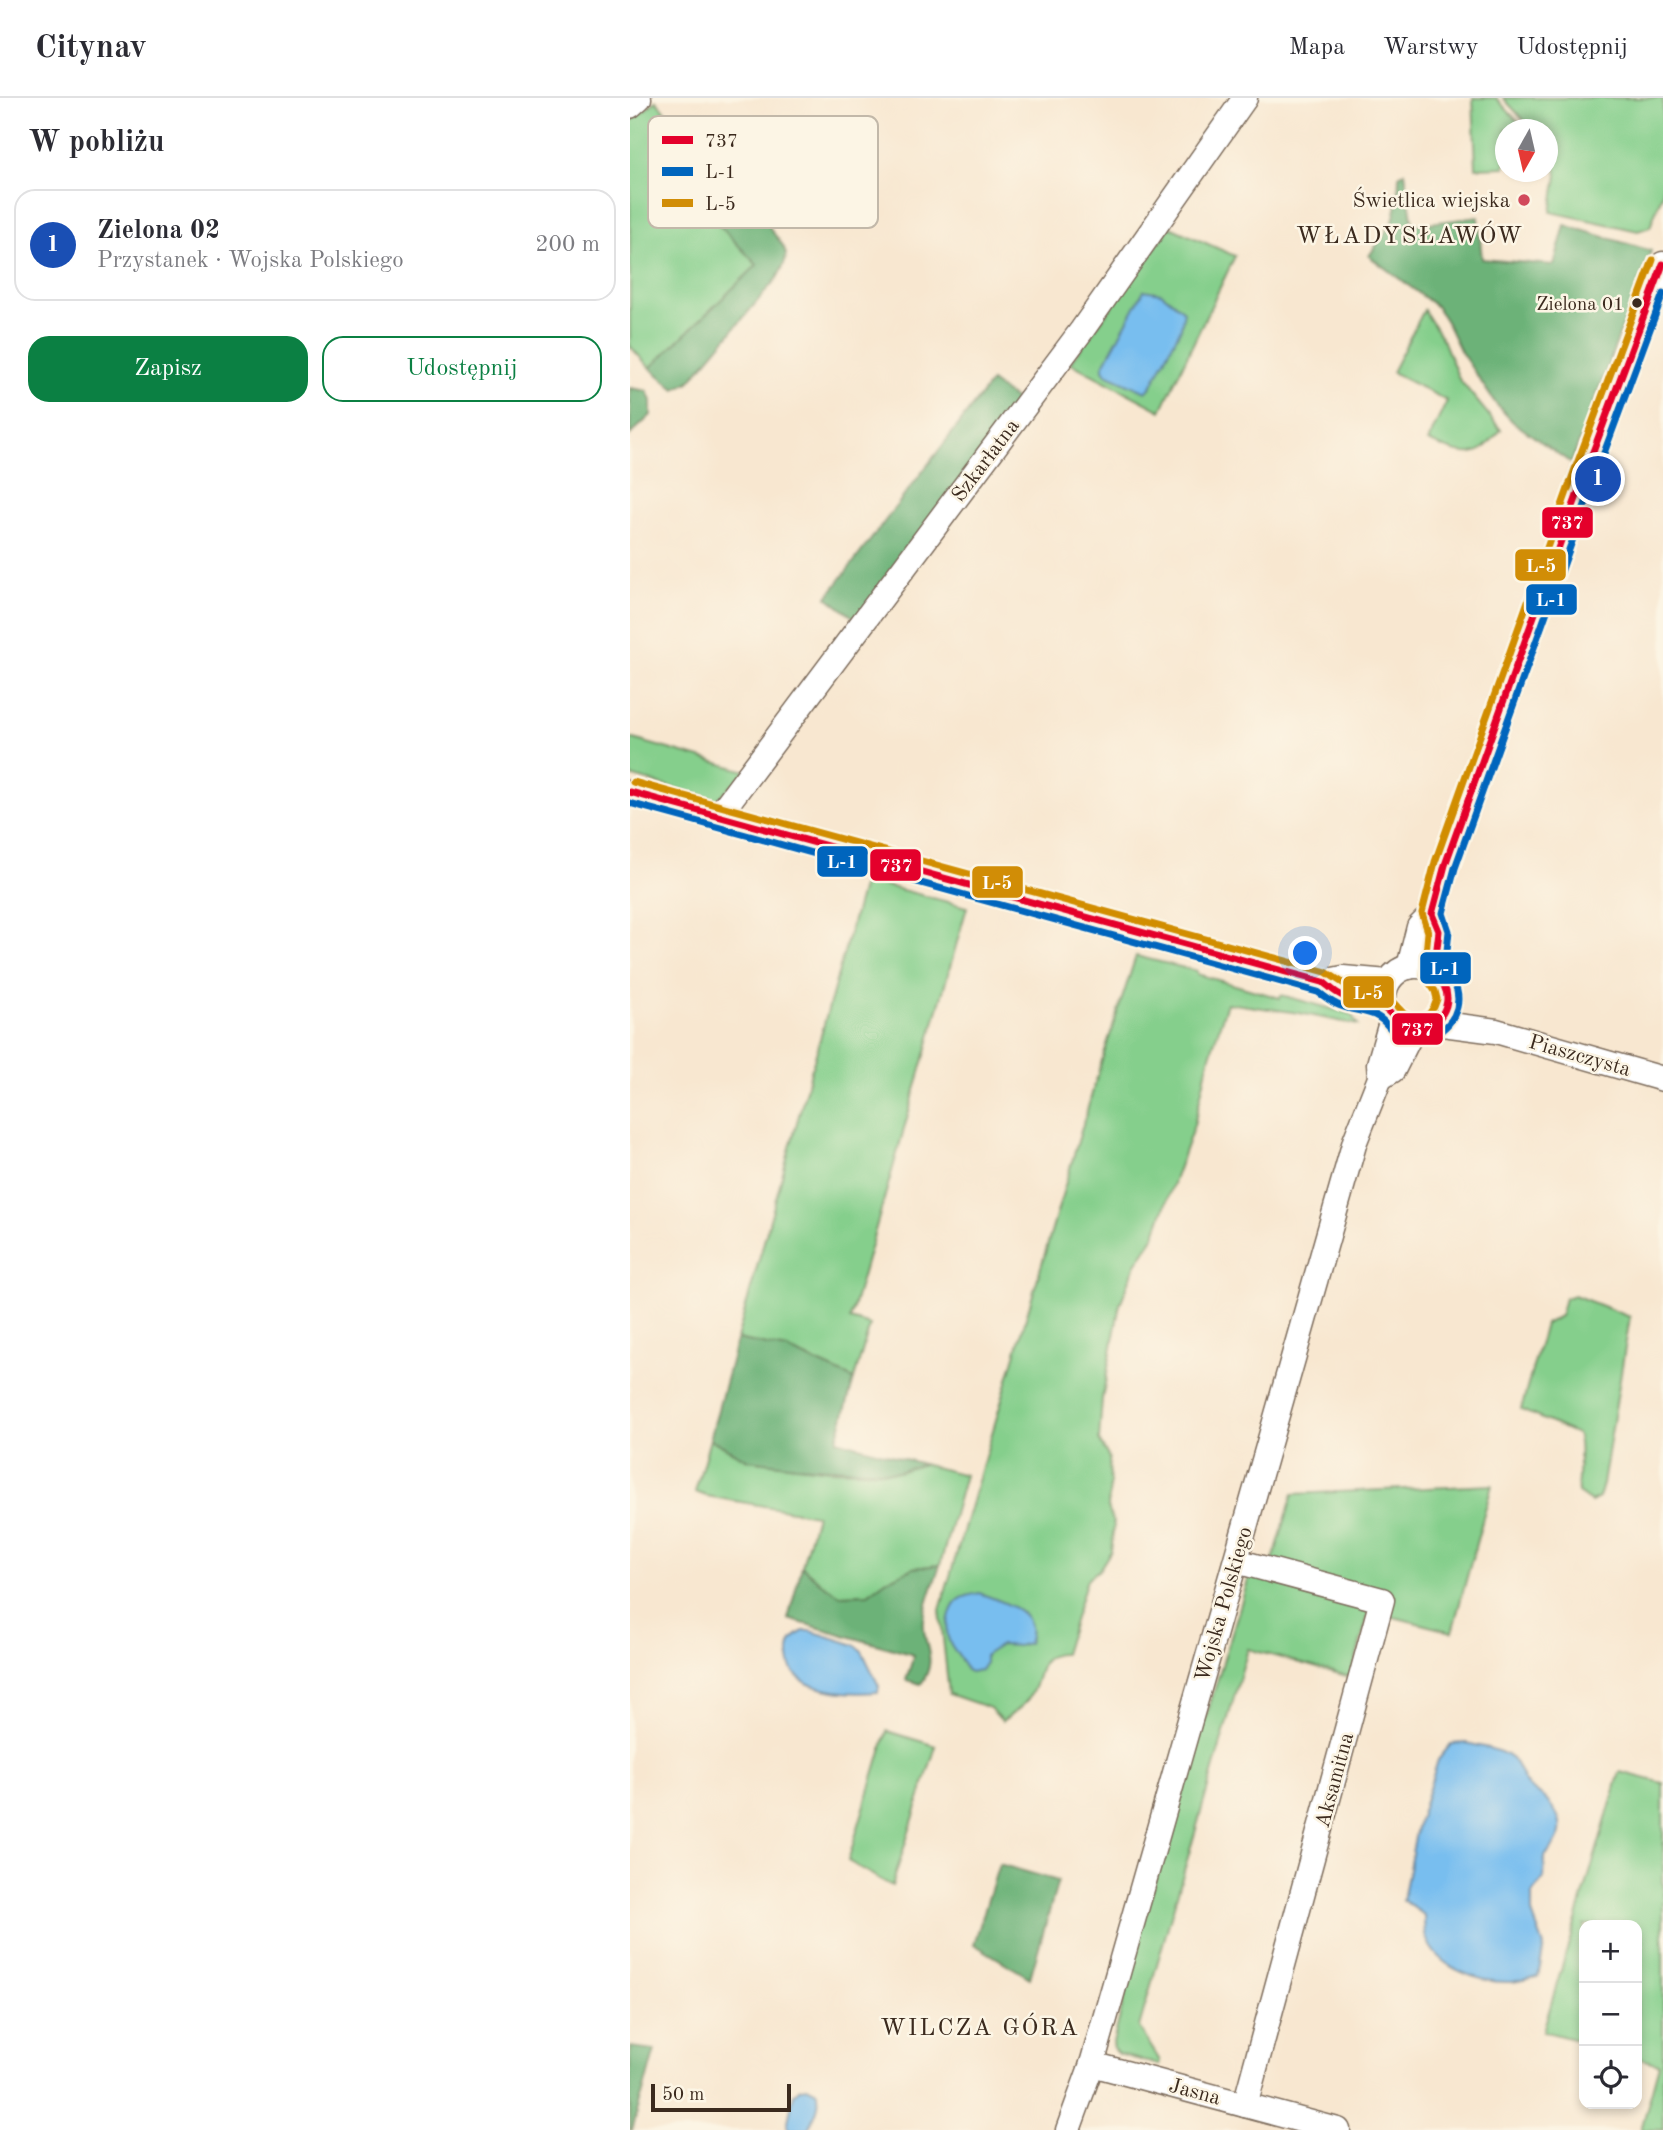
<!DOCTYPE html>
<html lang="pl">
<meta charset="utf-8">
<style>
body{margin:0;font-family:"Old Standard TT",serif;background:#f7f7f7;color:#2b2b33}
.controls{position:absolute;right:21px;bottom:21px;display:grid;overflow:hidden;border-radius:14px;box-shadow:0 4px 10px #0003}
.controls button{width:63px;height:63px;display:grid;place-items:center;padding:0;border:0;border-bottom:2px solid #e1e1e2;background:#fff;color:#2b2b33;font:35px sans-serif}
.compass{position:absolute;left:865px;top:21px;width:63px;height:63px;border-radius:50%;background:#fff;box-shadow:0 4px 10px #0003;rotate:188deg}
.scale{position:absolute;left:21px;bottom:18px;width:140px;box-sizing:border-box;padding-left:7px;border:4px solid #3b2a1e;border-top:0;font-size:19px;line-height:24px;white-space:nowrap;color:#3b2a1e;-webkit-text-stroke:5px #fcf5e5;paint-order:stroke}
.you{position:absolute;left:676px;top:856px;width:24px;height:24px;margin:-18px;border:5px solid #fff;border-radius:50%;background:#1a73e8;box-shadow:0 0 0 10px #1a73e833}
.badge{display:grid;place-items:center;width:46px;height:46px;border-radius:50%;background:#0b8043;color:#fff;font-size:23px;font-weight:700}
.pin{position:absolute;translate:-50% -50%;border:4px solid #fff;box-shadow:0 2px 7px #0006}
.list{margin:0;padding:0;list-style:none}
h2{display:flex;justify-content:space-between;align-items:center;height:91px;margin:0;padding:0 28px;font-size:30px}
h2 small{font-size:23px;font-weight:400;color:#7c7c81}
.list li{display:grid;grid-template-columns:46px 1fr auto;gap:21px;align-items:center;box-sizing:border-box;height:112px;margin:0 14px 14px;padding:0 14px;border:2px solid #e1e1e2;border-radius:21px}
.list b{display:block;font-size:26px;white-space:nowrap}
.list p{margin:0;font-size:23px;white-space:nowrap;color:#7c7c81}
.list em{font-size:23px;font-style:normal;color:#7c7c81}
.actions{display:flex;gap:14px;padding:21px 28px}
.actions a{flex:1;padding:16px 0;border:2px solid #0b8043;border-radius:21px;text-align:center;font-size:24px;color:#0b8043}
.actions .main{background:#0b8043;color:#fff}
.icon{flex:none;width:38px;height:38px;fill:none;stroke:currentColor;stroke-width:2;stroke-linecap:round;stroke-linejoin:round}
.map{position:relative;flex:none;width:1033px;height:2032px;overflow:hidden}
header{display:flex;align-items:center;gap:42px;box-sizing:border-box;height:98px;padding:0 35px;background:#fff;border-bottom:2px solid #e1e1e2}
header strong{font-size:33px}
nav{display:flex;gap:38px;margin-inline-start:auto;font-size:24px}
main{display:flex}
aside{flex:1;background:#fff}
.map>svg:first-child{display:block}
</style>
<header>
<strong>Citynav</strong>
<nav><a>Mapa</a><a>Warstwy</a><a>Udostępnij</a></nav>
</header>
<main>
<aside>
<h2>W pobliżu<small></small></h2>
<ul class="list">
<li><span class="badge" style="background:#1a4fb4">1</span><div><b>Zielona 02</b><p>Przystanek · Wojska Polskiego</p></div><em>200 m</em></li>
</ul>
<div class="actions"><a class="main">Zapisz</a><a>Udostępnij</a></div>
</aside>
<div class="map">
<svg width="1033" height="2032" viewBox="0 0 1033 2032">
<rect width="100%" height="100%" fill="#fcf5e5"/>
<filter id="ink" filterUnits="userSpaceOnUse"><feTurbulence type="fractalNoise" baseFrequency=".0143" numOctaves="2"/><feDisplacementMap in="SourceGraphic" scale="14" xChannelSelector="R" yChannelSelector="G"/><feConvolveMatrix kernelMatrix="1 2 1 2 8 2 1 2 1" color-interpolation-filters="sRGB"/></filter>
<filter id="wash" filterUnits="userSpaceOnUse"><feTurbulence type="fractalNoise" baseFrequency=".00686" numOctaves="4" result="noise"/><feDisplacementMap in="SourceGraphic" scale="28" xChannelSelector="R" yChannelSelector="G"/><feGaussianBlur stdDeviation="1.57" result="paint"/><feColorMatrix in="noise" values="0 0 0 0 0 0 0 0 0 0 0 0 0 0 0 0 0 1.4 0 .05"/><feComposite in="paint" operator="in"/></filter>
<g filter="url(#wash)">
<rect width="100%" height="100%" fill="#f8e7d0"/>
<!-- green -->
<g fill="#85cf8c" stroke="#607c55" stroke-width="2">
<path d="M843 0H866L895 31 876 32 875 69 846 70Z"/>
<path d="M873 0H1033V94L1020 129 1008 133 921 114 927 78 923 46 918 45V32L902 31Z"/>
<path d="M26 3 95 81 69 107 128 167 20 270 0 248V24Z"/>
<path d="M540 129 605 158 531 313 440 265Z"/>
<path d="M794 212 814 244 829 281 871 332C865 338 858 348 851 352 835 361 813 349 798 343L817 303 762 274Z"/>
<path d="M0 640 116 673 87 702 0 678Z"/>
<path d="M234 782 337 809 220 1221 240 1227 224 1281 157 1251 107 1241Z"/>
<path d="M506 858 567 873V876L650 900 651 897 721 916 728 927 669 915 597 905 579 961 564 1027 523 1141 506 1166 490 1206 472 1301 469 1342 479 1360 480 1386 478 1409 484 1428 481 1453 469 1472 457 1481 434 1556C406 1555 412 1577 401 1596 395 1608 383 1615 372 1623L360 1610 319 1596 310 1512 471 965Z"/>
<path d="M944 1197 1000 1219 973 1386 969 1400 961 1404 948 1395C946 1376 953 1353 947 1336L891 1312 915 1226 930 1218 935 1200Z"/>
<path d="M80 1341 118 1362 199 1372 268 1374 293 1366 335 1377 310 1467 283 1470 257 1482 238 1496 210 1497 191 1485 172 1468 186 1417 76 1398 65 1394Z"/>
<path d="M862 1387 822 1534 756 1517 642 1466 663 1396Z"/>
<path d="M620 1476 740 1511 721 1579 618 1551 509 1929 530 1963 529 1967 488 1956 484 1952 483 1945 497 1890 493 1889Z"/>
<path d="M257 1633 306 1648 262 1788 218 1763Z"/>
<path d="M990 1674 1033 1685V2032H1011L1029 1966 1007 1960V1827H954V1944L913 1933Z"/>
</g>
<!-- forest -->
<g fill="#6cb278" stroke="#546e4b" stroke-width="2">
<path d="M775 74 783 127 848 119 852 161 924 167 935 127 1021 153 941 365 883 324 866 306 831 254 818 227 806 208 739 158 763 123 768 103 769 78Z"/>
<path d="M127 87 141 97 140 131C157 152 162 155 147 180L59 284 45 291 20 270 127 167 90 128 119 91Z"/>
<path d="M361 284 390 305 228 523 197 499Z"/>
<path d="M0 290 17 293 21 303V317L0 337Z"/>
<path d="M107 1241 157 1251 224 1281 207 1342 293 1366 268 1374 166 1368 118 1362 80 1341Z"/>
<path d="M310 1467C305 1484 296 1503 294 1521 291 1547 310 1559 291 1586L276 1582 284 1557 158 1521 172 1468 191 1485 210 1497 238 1496 257 1482 283 1470Z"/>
<path d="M369 1766 428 1783 400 1880 344 1846Z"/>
<path d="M0 1949 25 1952 2 2032H0Z"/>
</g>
<!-- water -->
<g fill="#78beef" stroke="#5a7486" stroke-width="2">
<path d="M514 192 531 195 554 213 551 230 521 289 516 294 476 276 473 272V268Z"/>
<path d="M349 1495C373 1504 411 1513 398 1545L388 1548 371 1547 355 1557V1566L351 1572 340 1574 336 1572C325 1546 311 1547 320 1516 325 1500 334 1498 349 1495Z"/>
<path d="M174 1533H181L225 1547 232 1553 249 1588 248 1594C219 1596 156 1596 159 1554 159 1544 165 1537 174 1533Z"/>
<path d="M837 1645C852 1649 873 1651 884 1663 890 1670 891 1681 897 1687 903 1692 910 1696 915 1701 936 1722 935 1738 915 1758L914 1780 902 1796V1815L914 1848 908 1879C899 1880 890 1883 881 1884 850 1885 807 1871 796 1839 794 1833 794 1823 794 1817L773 1802 787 1729 808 1662 821 1646Z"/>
<path d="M177 1989 187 1994C192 2007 184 2021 177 2032H160L157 2028 164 1996 170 1990Z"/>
</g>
</g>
<g filter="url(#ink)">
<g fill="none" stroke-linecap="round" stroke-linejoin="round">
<defs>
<g id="minor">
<path d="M0 8 9 0"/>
<path d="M0 694 506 834 693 884 711 897 755 910"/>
<path d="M88 718 452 232 615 0"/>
<circle cx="786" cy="900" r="32"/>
<path d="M779 869 789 829 802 816"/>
<path d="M804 875 809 833 802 816 815 767 954 378 1033 166"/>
<path d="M693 884 713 880 758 884"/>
<path d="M805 925 866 933 1033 981"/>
<path d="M750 980 763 972 783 932"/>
<path d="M606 1463 752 1502 615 2007"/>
<path d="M462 1966 708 2032"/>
<path d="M438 2032 462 1966 725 1043 750 980 749 966 762 921"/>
</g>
</defs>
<!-- minor casing -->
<use href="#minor" stroke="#7d6c5c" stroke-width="27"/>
<!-- minor -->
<use href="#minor" stroke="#fff" stroke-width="24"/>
<defs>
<path id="bus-1" d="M0 694 693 884C699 888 704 894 711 897 723 903 739 903 752 909 764 915 767 929 782 931 804 934 825 909 814 888 812 883 807 879 804 875L809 833 802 816 815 767 954 378 1033 166"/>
<path id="bus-2" d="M0 705 688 894C694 898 700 903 706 906 719 913 737 912 748 919 760 926 761 938 779 941 802 946 828 925 828 901 828 889 822 881 815 872L819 833 813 815 825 770 964 382 1033 196"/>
<path id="bus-3" d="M3 684 696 874 716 887 760 901 774 916 783 920H791L799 916 804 909 807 901 805 893 794 877 798 834 792 815 805 764 944 374 1023 162"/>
</defs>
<!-- bus-1 casing -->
<use href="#bus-1" stroke="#fcf5e5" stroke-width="12"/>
<!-- bus-2 casing -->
<use href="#bus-2" stroke="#fcf5e5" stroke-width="12"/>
<!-- bus-3 casing -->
<use href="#bus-3" stroke="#fcf5e5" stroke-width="12"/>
<!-- bus-1 -->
<use href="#bus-1" stroke="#e4002b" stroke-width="7"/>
<!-- bus-2 -->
<use href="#bus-2" stroke="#0065bd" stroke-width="7"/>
<!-- bus-3 -->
<use href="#bus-3" stroke="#d18d06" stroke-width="7"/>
</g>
</g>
<!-- markers -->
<circle fill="#d1495b" stroke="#fcf5e5" stroke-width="2.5" cx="894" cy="102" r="7"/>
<circle fill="#3b2a1e" stroke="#fcf5e5" stroke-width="2.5" cx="1007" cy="205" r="6"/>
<g text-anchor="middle" stroke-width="5" stroke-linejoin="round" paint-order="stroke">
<!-- bus labels -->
<g font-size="19" fill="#3b2a1e" stroke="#fcf5e5" text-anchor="end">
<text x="994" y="212">Zielona 01</text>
</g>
<!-- poi labels -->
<g font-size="21" fill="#3b2a1e" stroke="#fcf5e5" text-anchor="end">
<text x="880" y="109">Świetlica wiejska</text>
</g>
<!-- street labels -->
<g font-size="21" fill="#3b2a1e" stroke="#fcf5e5">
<text transform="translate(355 362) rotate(-53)" y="7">Szkarłatna</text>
<text transform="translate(950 957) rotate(16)" y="7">Piaszczysta</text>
<text transform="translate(593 1506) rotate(-74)" y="7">Wojska Polskiego</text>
<text transform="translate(704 1682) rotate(-75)" y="7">Aksamitna</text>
<text transform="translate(565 1993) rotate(15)" y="7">Jasna</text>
</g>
<!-- quarter labels -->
<g font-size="24" letter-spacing="2" fill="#3b2a1e" stroke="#fcf5e5">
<text x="780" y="145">WŁADYSŁAWÓW</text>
<text x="350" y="1937">WILCZA GÓRA</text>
</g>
</g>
<!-- legend -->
<rect x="18" y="18" width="230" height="112" rx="10" fill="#fcf5e5" stroke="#c2b8a9" stroke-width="2"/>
<rect x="32" y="38" width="31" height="8" fill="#e4002b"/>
<rect x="32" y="69" width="31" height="9" fill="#0065bd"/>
<rect x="32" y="101" width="31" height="8" fill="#d18d06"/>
<g font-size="19" fill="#3b2a1e">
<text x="75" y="49">737</text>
<text x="75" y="80">L-1</text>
<text x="75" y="112">L-5</text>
</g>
<g stroke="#fcf5e5" stroke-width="2.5">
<rect x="911" y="408" width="53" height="33" rx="7" fill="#e4002b"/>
<rect x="884" y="450" width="53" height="34" rx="7" fill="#d18d06"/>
<rect x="895" y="485" width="53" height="33" rx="7" fill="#0065bd"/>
<rect x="186" y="747" width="53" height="33" rx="7" fill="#0065bd"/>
<rect x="239" y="750" width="53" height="34" rx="7" fill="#e4002b"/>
<rect x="341" y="767" width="53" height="34" rx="7" fill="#d18d06"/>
<rect x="789" y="853" width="53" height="34" rx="7" fill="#0065bd"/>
<rect x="712" y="877" width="53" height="34" rx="7" fill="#d18d06"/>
<rect x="761" y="914" width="53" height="34" rx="7" fill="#e4002b"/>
</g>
<g font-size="19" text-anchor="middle" font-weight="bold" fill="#fff">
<text x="937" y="431">737</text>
<text x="911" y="474">L-5</text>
<text x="921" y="508">L-1</text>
<text x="212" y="770">L-1</text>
<text x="266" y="774">737</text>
<text x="367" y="791">L-5</text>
<text x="815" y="877">L-1</text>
<text x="738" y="901">L-5</text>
<text x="787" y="938">737</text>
</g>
</svg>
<div class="controls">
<button>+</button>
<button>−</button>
<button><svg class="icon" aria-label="locate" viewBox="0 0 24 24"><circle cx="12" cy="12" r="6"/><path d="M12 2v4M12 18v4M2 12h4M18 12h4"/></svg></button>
</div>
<svg class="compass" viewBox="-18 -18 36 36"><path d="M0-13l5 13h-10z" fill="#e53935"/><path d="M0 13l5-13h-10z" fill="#7c7c81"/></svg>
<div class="scale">50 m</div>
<div class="you"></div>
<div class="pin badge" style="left:968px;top:381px;background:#1a4fb4">1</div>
</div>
</main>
